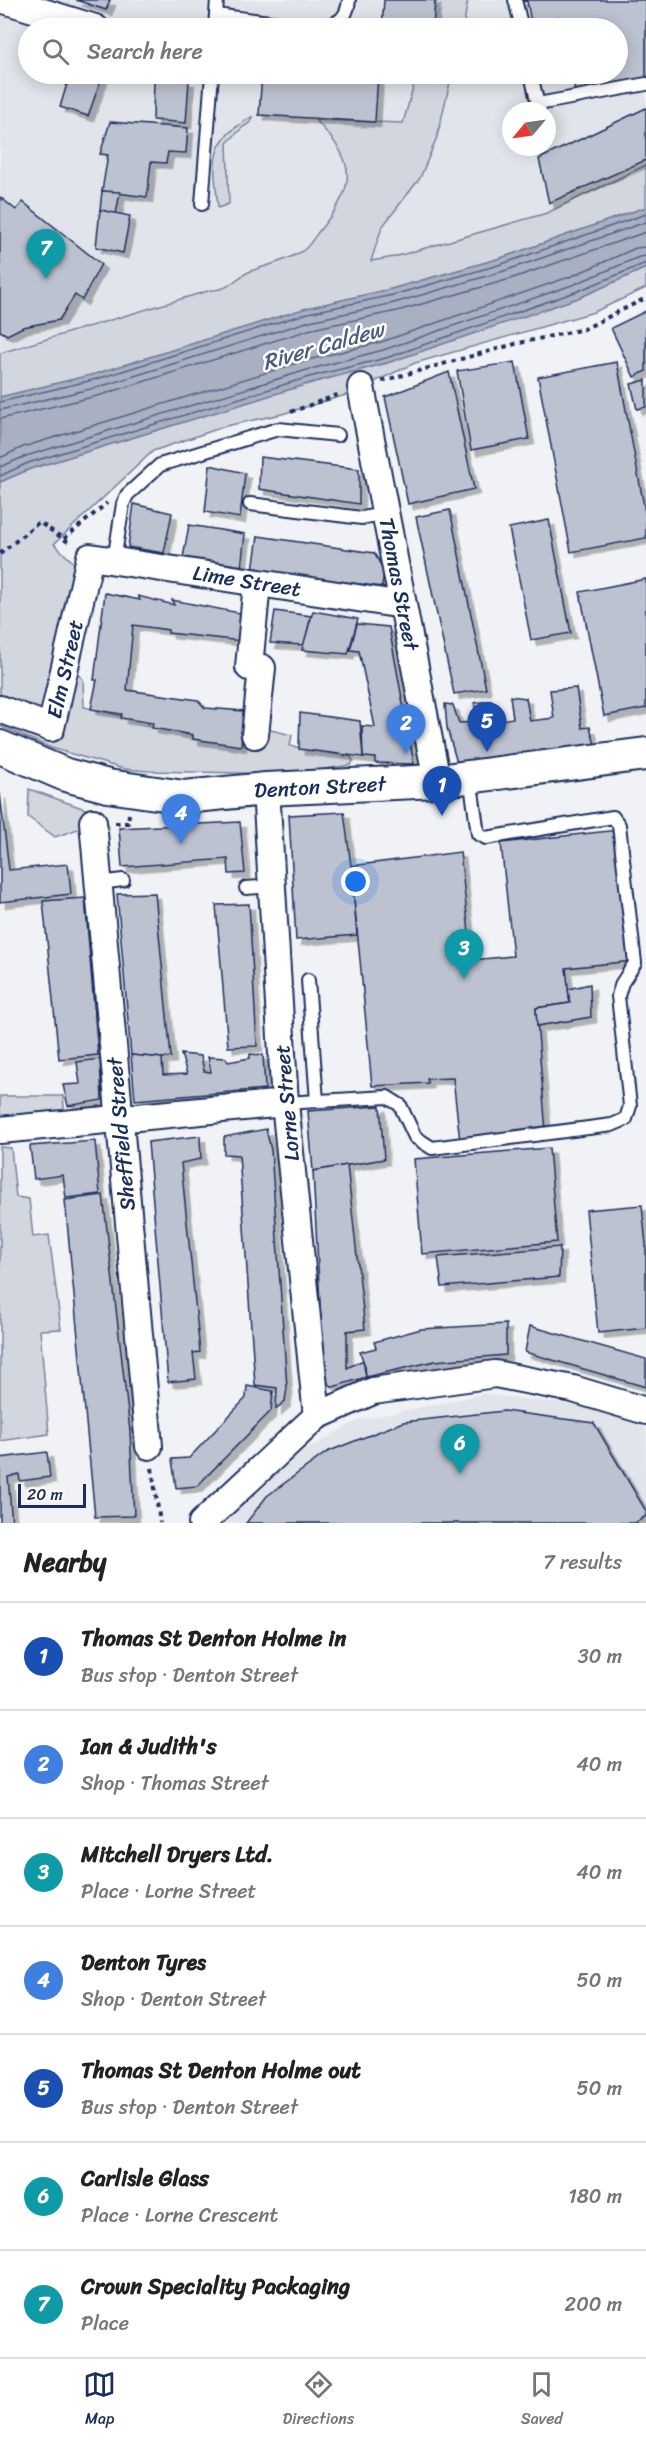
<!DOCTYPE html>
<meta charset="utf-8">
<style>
body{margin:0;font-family:Sriracha,sans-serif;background:#f6f6f6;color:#222}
.compass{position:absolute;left:502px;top:102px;width:54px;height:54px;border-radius:50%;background:#fff;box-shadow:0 3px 15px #0003;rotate:241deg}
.scale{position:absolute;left:18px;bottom:15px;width:68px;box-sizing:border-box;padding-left:6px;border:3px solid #1b2f5e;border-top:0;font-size:16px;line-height:21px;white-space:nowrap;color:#1b2f5e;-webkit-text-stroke:4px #fff;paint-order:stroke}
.you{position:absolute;left:356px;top:882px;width:21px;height:21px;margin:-15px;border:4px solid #fff;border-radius:50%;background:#1a73e8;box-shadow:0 0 0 9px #1a73e833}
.badge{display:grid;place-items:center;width:39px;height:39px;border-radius:50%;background:#1b2f5e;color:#fff;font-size:20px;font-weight:700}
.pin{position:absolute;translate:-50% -50px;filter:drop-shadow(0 2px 3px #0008)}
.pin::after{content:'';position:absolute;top:32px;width:21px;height:18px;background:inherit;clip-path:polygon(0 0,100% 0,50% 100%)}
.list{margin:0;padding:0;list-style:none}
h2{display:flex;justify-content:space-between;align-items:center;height:78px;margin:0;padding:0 24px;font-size:26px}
h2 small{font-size:20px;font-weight:400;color:#767676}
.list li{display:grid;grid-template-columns:39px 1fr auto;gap:18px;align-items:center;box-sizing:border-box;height:108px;padding:0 24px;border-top:2px solid #e0e0e0}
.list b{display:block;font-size:22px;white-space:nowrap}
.list p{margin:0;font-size:20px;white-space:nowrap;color:#767676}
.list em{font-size:20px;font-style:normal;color:#767676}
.icon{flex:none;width:33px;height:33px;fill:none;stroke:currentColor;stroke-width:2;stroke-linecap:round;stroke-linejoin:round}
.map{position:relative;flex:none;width:646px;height:1523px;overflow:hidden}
.search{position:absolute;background:#fff;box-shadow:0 3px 15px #0003;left:18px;right:18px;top:18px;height:66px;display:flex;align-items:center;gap:15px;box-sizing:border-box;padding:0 21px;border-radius:33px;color:#767676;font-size:22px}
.sheet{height:834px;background:#fff}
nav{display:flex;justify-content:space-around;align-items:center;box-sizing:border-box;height:84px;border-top:2px solid #e0e0e0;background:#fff;font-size:16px;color:#767676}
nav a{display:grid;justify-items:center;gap:3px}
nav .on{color:#1b2f5e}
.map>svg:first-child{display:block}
</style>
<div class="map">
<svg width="646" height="1523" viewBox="0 0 646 1523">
<defs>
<filter id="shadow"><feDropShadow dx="5.5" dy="5.5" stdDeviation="0" flood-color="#0004"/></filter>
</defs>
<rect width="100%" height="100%" fill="#f1f2f5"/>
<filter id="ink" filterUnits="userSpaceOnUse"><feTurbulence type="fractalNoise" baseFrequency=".0167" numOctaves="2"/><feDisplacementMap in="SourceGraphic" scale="12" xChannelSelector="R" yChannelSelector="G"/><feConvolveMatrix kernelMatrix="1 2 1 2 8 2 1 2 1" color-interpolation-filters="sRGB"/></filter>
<g filter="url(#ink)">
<!-- built -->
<g fill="#e1e4ea" fill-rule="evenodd">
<path d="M0 0H646V165L547 213 394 257 238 279 223 290H211L0 353ZM28 28H618V74H28ZM511 111H547V147H511Z"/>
<path d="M484 1394 592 1407 646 1428V1523H222L241 1503 297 1455 359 1420Z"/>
</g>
<!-- green -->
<g fill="#d2d6df" stroke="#76829e" stroke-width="1.5">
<path d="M437 0H468L463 28H429Z"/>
<path d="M417 74H452L437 137 420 178 382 227 371 261 394 257 547 213 646 165V207L501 258 391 289 307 308 95 374 0 397V353L211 290C231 290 234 278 251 271 265 266 296 258 306 248 312 242 317 233 323 226 359 182 354 159 315 120L403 123Z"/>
<path d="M252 117 251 122 243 127 227 143 229 204 218 208C214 162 206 142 252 117Z"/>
<path d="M646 268V288L594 312 415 363 346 395 282 414 226 426 153 451 54 544 75 564 55 654 83 679 84 707 122 716 150 718 148 725 193 736 255 745 262 728 292 735 290 746 351 757 353 761 351 765 292 774 148 771 124 769 51 748 0 726V482L30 469 311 383 387 363 580 297Z"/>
<path d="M29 789 88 810 84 827 55 837 28 817Z"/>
<path d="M0 1096H63L65 1117 0 1121Z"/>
<path d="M0 1147 11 1148 16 1197 29 1199 33 1237 49 1235 61 1329 40 1330 49 1434 0 1441Z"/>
</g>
<!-- water -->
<path fill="#a8b0c2" stroke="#707c9a" stroke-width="1.5" d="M646 207V268L581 297 387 363 311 383 30 469 0 482V397L95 374 307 308 391 289 501 258Z"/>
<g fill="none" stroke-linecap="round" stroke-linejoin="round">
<!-- shore -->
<g stroke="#536386" stroke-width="1.5">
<path d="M0 402 97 379 308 313 393 295 502 264 646 214"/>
<path d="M0 410 99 387 310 321 394 303 504 271 646 222"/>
<path d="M0 419 101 395 312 329 397 311 507 280 646 232"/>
<path d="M0 458 23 447 304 361 381 342 572 276 636 248 646 247"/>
<path d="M0 467 26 456 307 370 383 350 575 284 639 257 646 256"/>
<path d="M0 476 28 463 309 377 386 358 578 291 646 263"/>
</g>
</g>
<!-- building -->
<g fill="#bcc2d0" stroke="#1b2f5e" stroke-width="1.5" filter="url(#shadow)">
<path d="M76 0H110L106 10Z"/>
<path d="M384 0H435L433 28H382Z"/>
<path d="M518 0H646V81L576 94 571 74H618V28H562L559 17 531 22 527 1 518 2Z"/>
<path d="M70 74H103L88 116 60 107Z"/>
<path d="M262 74H378L375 122 259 115Z"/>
<path d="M154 79 189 80 186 123 153 120Z"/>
<path d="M646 108V160L549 203 539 159Z"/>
<path d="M110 122 188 128 186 153 168 152 166 163 151 162 147 197 102 191 108 155 100 154Z"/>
<path d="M102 191 120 192 116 214 100 210Z"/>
<path d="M0 197 16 210 23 202 101 264 82 300 75 295 59 320 23 327 7 335 0 331Z"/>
<path d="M100 210 130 216 123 253 96 247Z"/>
<path d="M646 311V371L634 377 611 328Z"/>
<path d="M515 362 529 439 471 450 457 371Z"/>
<path d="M617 362 646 517V538L571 552 538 377Z"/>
<path d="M449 372 474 489 408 504 385 397Z"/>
<path d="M646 380V407L637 409 631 384Z"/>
<path d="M260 457 359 469V504L259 489Z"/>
<path d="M210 465 245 473 240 518 205 512Z"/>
<path d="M134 504 172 513 164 553 128 547Z"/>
<path d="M450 510 486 689 454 694 416 517Z"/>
<path d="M549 520 571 633 531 640 509 528Z"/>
<path d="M189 525 245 534 241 568 183 558Z"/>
<path d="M258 536 374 553 384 571 382 587 253 570Z"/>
<path d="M646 579V708L604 716 580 592Z"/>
<path d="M105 593 140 600 138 596 174 605 172 600 245 614 242 641 168 633V630L133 625 127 690 198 700 205 708 244 711 241 746 193 739V735L152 728 153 723 121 718 122 714 91 709 97 680H94Z"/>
<path d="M275 611 311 616 304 645 270 643Z"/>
<path d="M313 611 358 619 348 654 302 650Z"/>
<path d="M357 624 389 627 414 764 375 763V758L363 757 362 726 375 727 359 651 350 650Z"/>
<path d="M576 688 582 728 590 727 596 748 457 763 447 728 445 704 453 705 459 723 479 722 474 703 491 701 495 721 513 718 510 696 526 698 530 721 554 718 550 690Z"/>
<path d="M300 713 360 721 363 757 299 749Z"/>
<path d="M0 793 9 870 68 864 71 894 0 902Z"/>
<path d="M344 812 351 866 357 935 296 940 289 815Z"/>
<path d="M240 822 245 873 229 874 228 859 122 867 119 828Z"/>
<path d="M618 830 632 961 566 968 570 1003 536 1008 546 1132 460 1141 453 1078 427 1079 428 1083 372 1086 351 866 460 852 472 960 513 956 501 843Z"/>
<path d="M155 893 171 1057 162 1058 131 1055 117 894Z"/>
<path d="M85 898 98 1055 59 1059 43 901Z"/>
<path d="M249 904 257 1046 228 1047 216 905Z"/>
<path d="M590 984 591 1017 537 1026 536 1008 570 1003 568 989Z"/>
<path d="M181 1054 201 1056 204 1071 211 1072 208 1057 226 1058 228 1062 250 1058V1054L263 1055 265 1089 135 1100 131 1055 162 1058 163 1075 187 1074Z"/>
<path d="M100 1059 102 1100 68 1106 63 1085 80 1084 77 1062Z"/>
<path d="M380 1106 384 1159 313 1171 308 1111Z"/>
<path d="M266 1129 271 1150 287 1388 285 1401 276 1409 277 1388 255 1385 239 1155 224 1154V1137Z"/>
<path d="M200 1136 201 1159 181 1163 200 1352 193 1353 196 1379 168 1382 148 1142Z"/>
<path d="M95 1141 100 1194 66 1198 63 1175 34 1179 30 1146Z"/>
<path d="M549 1148 557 1242 422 1254 414 1159Z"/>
<path d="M347 1165 365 1329 347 1331V1368L363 1360 366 1377 333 1387 324 1380 313 1171Z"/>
<path d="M103 1195 130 1431 134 1516 95 1517 65 1200Z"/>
<path d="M642 1205 646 1245V1328L598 1333 586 1210Z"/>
<path d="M560 1247 559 1277 442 1287 438 1257Z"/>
<path d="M506 1324V1355L435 1361 366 1377 365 1366 360 1352 376 1348 374 1342 421 1329Z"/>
<path d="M530 1326 646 1359V1387L525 1352Z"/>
<path d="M247 1386 273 1391 271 1411 197 1486 176 1488 172 1459 189 1458 246 1398Z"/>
<path d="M504 1411 594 1423 646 1511V1516L635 1523H246L267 1496 327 1452 403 1422Z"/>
<path d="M47 1452 50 1477 20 1481 19 1474 8 1477 12 1523H0V1458Z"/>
</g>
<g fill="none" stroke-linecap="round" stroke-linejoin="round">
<defs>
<g id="service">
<path d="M515 0 522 28"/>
<path d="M216 15C241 18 314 30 335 23 345 19 348 10 349 0"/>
<path d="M215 28 217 0"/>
<path d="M531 74 539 110"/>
<path d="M538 104 646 84"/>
<path d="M202 204 212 74"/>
<path d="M250 504 362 518 386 513"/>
<path d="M114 561 123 504 127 495 160 465 278 429 338 435"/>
<path d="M99 883 123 880"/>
<path d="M246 888 272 886"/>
<path d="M308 980 317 1101"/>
<path d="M285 1103 387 1097 400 1105 415 1137 432 1148 612 1125 626 1119 630 1106 618 996 622 983 635 963 619 825 613 817 486 838 478 834 470 777"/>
</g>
<g id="minor">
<path d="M4 0 95 28"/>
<path d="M361 387 437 781"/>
<path d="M0 709 51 728 90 557 403 605"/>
<path d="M255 735 262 668 249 667 257 583"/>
<path d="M266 789 285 1103 317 1416"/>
<path d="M93 822 149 1446"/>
<path d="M0 1130 285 1103"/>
<path d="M202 1523 317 1416 373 1391 495 1374 573 1389 646 1411"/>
</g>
<path id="tertiary" d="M0 747 66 775 108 786 184 797 266 789 437 781 646 754"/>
</defs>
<!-- service casing -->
<use href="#service" stroke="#1b2f5e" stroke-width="16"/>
<!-- minor casing -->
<use href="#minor" stroke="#1b2f5e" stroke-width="30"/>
<!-- tertiary casing -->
<use href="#tertiary" stroke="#1b2f5e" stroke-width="36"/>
<!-- path -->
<g stroke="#1b2f5e" stroke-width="4" stroke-dasharray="4.5 4.5" stroke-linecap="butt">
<path d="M382 381 515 344 584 329 646 298"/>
<path d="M291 412 340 394"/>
<path d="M64 539 107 503"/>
<path d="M0 554 39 522 71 544"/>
<path d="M115 823H128L129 814"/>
<path d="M152 1468 160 1523"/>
</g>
<!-- service -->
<use href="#service" stroke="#fff" stroke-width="12"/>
<!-- minor -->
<use href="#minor" stroke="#fff" stroke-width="26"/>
<!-- tertiary -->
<use href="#tertiary" stroke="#fff" stroke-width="32"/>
</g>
</g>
<g text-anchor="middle" stroke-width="5" stroke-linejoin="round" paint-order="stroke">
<!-- street labels -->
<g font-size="21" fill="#1b2f5e" stroke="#fff">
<text transform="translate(247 581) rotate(9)" y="7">Lime Street</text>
<text transform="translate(399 584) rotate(79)" y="7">Thomas Street</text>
<text transform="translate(65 669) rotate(-77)" y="7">Elm Street</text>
<text transform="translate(320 787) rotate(-3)" y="7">Denton Street</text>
<text transform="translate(287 1103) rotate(-95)" y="7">Lorne Street</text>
<text transform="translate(121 1134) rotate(-95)" y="7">Sheffield Street</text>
</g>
<!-- water labels -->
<g font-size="22" font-style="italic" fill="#4c5c81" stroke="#fff">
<text transform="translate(323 345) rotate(-16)" y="8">River Caldew</text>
</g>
</g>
</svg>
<svg class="compass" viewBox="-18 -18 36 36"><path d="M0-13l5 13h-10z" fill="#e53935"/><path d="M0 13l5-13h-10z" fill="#767676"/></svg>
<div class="scale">20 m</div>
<div class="you"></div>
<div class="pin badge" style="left:442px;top:816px;background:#1a4fb4">1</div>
<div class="pin badge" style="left:406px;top:754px;background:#3f7fe0">2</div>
<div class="pin badge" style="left:464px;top:979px;background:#0f9aa8">3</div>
<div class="pin badge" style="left:181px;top:844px;background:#3f7fe0">4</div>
<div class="pin badge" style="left:487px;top:752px;background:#1a4fb4">5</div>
<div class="pin badge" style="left:460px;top:1474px;background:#0f9aa8">6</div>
<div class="pin badge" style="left:46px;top:279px;background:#0f9aa8">7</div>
<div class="search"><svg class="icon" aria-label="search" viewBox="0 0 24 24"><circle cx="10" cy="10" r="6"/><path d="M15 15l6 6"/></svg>Search here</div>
</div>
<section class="sheet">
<h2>Nearby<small>7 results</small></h2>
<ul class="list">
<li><span class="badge" style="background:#1a4fb4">1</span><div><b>Thomas St Denton Holme in</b><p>Bus stop · Denton Street</p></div><em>30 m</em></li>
<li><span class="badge" style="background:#3f7fe0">2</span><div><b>Ian &amp; Judith's</b><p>Shop · Thomas Street</p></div><em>40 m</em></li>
<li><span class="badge" style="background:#0f9aa8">3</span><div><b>Mitchell Dryers Ltd.</b><p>Place · Lorne Street</p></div><em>40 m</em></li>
<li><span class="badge" style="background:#3f7fe0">4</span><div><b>Denton Tyres</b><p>Shop · Denton Street</p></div><em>50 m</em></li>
<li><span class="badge" style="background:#1a4fb4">5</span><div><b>Thomas St Denton Holme out</b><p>Bus stop · Denton Street</p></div><em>50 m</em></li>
<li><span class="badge" style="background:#0f9aa8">6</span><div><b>Carlisle Glass</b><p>Place · Lorne Crescent</p></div><em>180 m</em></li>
<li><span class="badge" style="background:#0f9aa8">7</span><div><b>Crown Speciality Packaging</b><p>Place</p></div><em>200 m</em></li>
</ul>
</section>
<nav>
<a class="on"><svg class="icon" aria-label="map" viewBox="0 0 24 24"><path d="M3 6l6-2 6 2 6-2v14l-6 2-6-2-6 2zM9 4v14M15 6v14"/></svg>Map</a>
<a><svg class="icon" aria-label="directions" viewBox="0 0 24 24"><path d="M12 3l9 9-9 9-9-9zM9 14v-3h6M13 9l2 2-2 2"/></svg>Directions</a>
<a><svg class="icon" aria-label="saved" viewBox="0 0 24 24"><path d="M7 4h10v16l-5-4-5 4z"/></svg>Saved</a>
</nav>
